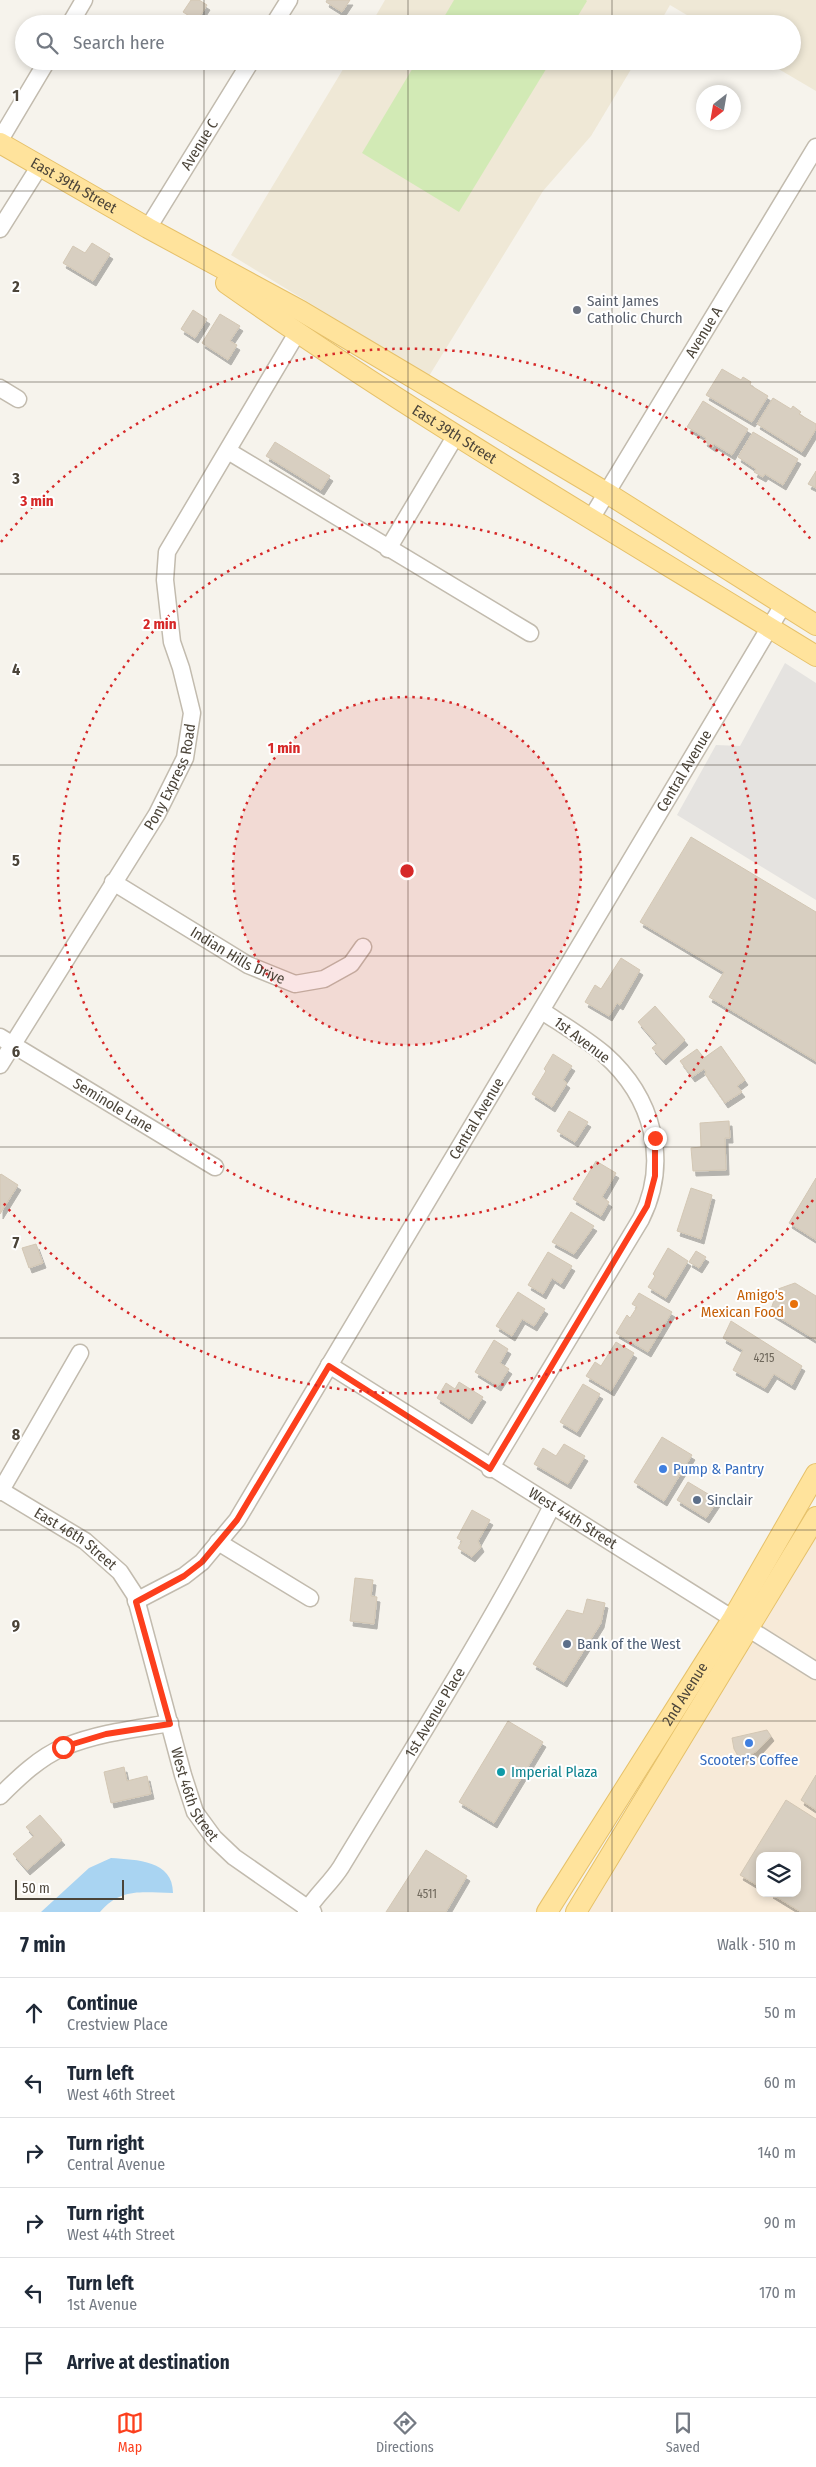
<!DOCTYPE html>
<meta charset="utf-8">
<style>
body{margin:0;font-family:"Fira Sans Condensed",sans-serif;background:#f6f6f7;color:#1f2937}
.controls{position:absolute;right:15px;bottom:15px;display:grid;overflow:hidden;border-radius:10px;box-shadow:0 2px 8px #0003}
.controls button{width:45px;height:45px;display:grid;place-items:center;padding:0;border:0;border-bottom:1px solid #e0e1e3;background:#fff;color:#1f2937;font:25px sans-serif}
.compass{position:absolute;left:696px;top:85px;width:45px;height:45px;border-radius:50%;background:#fff;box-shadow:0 2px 8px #0003;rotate:211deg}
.scale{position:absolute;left:15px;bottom:12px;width:109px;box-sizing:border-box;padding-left:5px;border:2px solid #4b4439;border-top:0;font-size:14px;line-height:18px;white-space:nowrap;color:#4b4439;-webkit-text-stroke:4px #fff;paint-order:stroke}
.stop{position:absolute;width:15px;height:15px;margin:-11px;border:4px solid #fc3f1d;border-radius:50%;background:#fff}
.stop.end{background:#fc3f1d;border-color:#fff;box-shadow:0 1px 5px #0008}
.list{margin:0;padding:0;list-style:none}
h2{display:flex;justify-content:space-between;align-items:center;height:65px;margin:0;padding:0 20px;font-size:21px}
h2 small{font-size:16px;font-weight:400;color:#747a83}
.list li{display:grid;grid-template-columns:32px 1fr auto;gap:15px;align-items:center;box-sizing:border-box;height:70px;padding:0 20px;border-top:1px solid #e0e1e3}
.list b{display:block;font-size:19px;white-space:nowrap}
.list p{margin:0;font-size:16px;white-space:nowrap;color:#747a83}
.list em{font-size:16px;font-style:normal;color:#747a83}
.icon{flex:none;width:28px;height:28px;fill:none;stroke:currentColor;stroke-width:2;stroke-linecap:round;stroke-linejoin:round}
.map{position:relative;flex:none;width:816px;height:1912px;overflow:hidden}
.search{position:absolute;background:#fff;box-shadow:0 2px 8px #0003;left:15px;right:15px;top:15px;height:55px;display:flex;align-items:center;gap:12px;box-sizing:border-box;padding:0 18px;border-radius:28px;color:#747a83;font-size:19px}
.sheet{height:485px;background:#fff}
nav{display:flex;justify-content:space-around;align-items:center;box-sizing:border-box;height:70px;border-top:1px solid #e0e1e3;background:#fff;font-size:14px;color:#747a83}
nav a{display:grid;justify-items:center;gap:2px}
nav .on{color:#fc3f1d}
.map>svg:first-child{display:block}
</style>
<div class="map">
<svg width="816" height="1912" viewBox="0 0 816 1912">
<defs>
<filter id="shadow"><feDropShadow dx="3" dy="5" stdDeviation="0" flood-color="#0004"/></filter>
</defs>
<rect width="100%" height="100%" fill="#f6f3ec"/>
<!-- commercial -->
<path fill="#f7ead8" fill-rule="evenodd" d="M816 1538V1912H589ZM760 1856H797V1893H760Z"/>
<!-- education -->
<g fill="#efe8d6">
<path d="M385 0H816V91L765 61H792V24H702L670 5 659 24H371Z"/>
<path d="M348 61H636L591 136 543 191 429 376 231 255Z"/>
</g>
<!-- green -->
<g fill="#d2eab5">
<path d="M454 0H586L587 1 573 24H440Z"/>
<path d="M417 61H551L459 212 362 153Z"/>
</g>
<!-- parking -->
<path fill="#e5e3e0" d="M785 663 816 683V900L677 815 716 745 740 746Z"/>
<!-- water -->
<path fill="#a9d4f2" d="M111 1858C137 1860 173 1860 173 1893 142 1893 122 1887 100 1912H41L89 1868Z"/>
<!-- building -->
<g fill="#d8cfc1" stroke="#d3c7b4" filter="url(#shadow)">
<path d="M191 0H199L207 5 197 21 183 12Z"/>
<path d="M327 0H350L342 12 326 2Z"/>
<path d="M92 243 110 254 93 281 63 263 73 246 85 253Z"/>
<path d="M193 310 207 319 195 338 181 329Z"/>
<path d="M220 314 240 326 230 341 237 345 228 360 202 343Z"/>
<path d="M722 369 741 380 743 377 751 382 750 385 768 396 752 422 706 395Z"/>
<path d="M773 398 791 409 793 406 801 412 799 414 816 424V429L802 452 757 424Z"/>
<path d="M703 401 748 429 732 455 714 444 713 447 704 441 706 438 687 427Z"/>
<path d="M753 432 798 459 783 485 765 474 763 477 754 472 756 469 738 457Z"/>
<path d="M275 442 330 476 321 490 266 456Z"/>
<path d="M816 471V488L808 484Z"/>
<path d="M691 837 816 912V1061L709 997 724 972 640 922Z"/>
<path d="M621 958 640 970 620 1005 617 1003 609 1016 585 1002 595 985 601 989Z"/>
<path d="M655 1006 685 1040 663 1060 652 1048 657 1044 638 1022Z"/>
<path d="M721 1046 745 1080 737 1086 742 1092 725 1103 705 1074 706 1072 704 1069 692 1077 680 1061 697 1049 704 1058Z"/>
<path d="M553 1054 572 1066 563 1080 567 1083 552 1107 532 1094 546 1071 544 1069Z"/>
<path d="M569 1111 588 1122 575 1142 557 1131Z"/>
<path d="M729 1121 730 1138H725L726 1170 693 1171 691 1148 701 1147 700 1123Z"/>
<path d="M596 1161 616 1173 602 1197 609 1202 601 1216 573 1199Z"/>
<path d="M1 1174 18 1185 0 1214V1175Z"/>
<path d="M816 1178V1240L789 1223Z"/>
<path d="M691 1188 712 1195 701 1239 677 1231Z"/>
<path d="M571 1212 594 1226 574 1254 552 1242Z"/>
<path d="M36 1244 43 1263 29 1268 22 1248Z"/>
<path d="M668 1248 688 1261 666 1298 648 1287 655 1276 653 1274Z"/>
<path d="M696 1251 706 1257 699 1268 689 1262Z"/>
<path d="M548 1252 572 1266 561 1284 552 1278 543 1294 528 1285Z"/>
<path d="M795 1283 816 1296V1340L770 1312 778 1289Z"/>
<path d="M518 1292 545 1309 534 1326 522 1319 512 1336 496 1326Z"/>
<path d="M639 1293 672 1312 648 1352 616 1333 627 1315 630 1318 637 1307 632 1304Z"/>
<path d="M731 1321 802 1366 792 1385 774 1374 765 1388 733 1370 743 1350 723 1338Z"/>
<path d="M494 1340 508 1349 500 1363 509 1369 498 1386 475 1372Z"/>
<path d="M616 1342 634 1353 611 1391 586 1376 595 1362 601 1366Z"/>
<path d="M459 1382 483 1397 469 1419 437 1398 446 1383 455 1389Z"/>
<path d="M583 1384 600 1394 577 1432 560 1422Z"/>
<path d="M662 1437 692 1455 664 1501 634 1482Z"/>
<path d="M564 1444 585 1456 568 1484 534 1464 543 1448 556 1456Z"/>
<path d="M688 1482 718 1500 706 1518 677 1500Z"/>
<path d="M472 1510 490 1520 478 1541 481 1547 472 1557 458 1548 462 1541 457 1538Z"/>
<path d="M355 1578 373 1580 371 1596 377 1597 374 1624 350 1621Z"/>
<path d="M587 1599 605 1603 601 1623 564 1682 533 1664 567 1610 583 1614Z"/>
<path d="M508 1721 543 1742 494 1823 459 1802Z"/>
<path d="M767 1730 771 1736 758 1750 741 1761 734 1749 732 1738Z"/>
<path d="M124 1767 127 1781 147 1776 151 1794 111 1803 104 1772Z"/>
<path d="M816 1775V1810L801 1800Z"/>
<path d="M786 1800 816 1819V1912H801L770 1893H797V1856H760V1887L740 1875Z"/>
<path d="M40 1815 62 1840 27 1870 13 1854 34 1836 26 1827Z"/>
<path d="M426 1850 467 1876 446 1912H386Z"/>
</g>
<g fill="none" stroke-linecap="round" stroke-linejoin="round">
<defs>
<g id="minor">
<path d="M70 24 84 0"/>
<path d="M274 24 289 0"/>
<path d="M0 140 47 61"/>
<path id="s1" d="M148 228 251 61"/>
<path d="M0 229 39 167"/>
<path d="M0 388 18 399"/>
<path d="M228 451 530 633"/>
<path id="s2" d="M592 517 816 147"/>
<path d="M388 549 456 435"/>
<path id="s3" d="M113 882 248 965 295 984 324 979 351 964 363 947"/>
<path id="s4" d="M0 1037 215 1167"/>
<path id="s5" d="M0 1065 157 814 185 758 192 713 181 668 172 642 165 580 167 552 297 333"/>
<path id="s6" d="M329 1365 816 1671"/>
<path d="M490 1469 641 1219C670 1161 653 1097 604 1054 585 1038 563 1025 542 1011"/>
<path id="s7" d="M0 1490 85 1541 120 1572 135 1595 183 1775 195 1812 214 1838 234 1857 313 1912"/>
<path d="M0 1492 80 1353"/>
<path d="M218 1542 310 1598"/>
<path id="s8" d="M136 1601 184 1576 202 1562 237 1520 783 605"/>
<path d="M0 1796C19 1777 40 1757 64 1747 98 1733 134 1729 170 1723"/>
<path id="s9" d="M306 1912C315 1896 331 1883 341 1867 413 1748 488 1630 552 1506"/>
</g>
<g id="major">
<path id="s10" d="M0 143 148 228 301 311 607 493 816 625"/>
<path id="s11" d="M226 283C416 417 618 534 816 656"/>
<path id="s12" d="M547 1912 733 1618 816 1474"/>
<path d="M576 1912 816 1517"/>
</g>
</defs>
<!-- minor casing -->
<use href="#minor" stroke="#c2bbae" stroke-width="19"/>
<!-- major casing -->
<use href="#major" stroke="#e6c16a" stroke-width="22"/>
<!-- minor -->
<use href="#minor" stroke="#fff" stroke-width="16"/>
<!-- major -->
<use href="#major" stroke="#ffe39c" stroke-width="20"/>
</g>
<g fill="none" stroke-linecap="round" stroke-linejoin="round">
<!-- route -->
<path stroke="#fc3f1d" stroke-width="6" d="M63 1747 106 1734 170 1724 136 1602 184 1576 202 1562 237 1520 329 1366 490 1469 647 1206 655 1176V1138"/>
</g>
<!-- grid -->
<path fill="none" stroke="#4b4439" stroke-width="1" stroke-opacity="0.55" d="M204 0V24M408 0V24M612 0V24M204 61V1912M408 61V1912M612 61V1912M0 191H816M0 382H816M0 574H816M0 765H816M0 956H816M0 1147H816M0 1338H816M0 1530H816M0 1721H816"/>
<!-- distance rings -->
<circle cx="407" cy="871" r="174" fill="#d62828" fill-opacity=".12"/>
<g fill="none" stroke="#d62828" stroke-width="2.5" stroke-dasharray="2.5 5">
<circle cx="407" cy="871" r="174"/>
<circle cx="407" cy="871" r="349"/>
<path d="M813 1200A523 523 0 0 1 1 1200M1 542A523 523 0 0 1 813 542"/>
</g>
<!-- markers -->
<circle fill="#6b7280" stroke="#fff" stroke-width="2" cx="577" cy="310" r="5"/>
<circle fill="#e8710a" stroke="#fff" stroke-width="2" cx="794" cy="1304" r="5"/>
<g fill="#3f7fe0" stroke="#fff" stroke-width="2">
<circle cx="663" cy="1469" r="5"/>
<circle cx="749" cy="1743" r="5"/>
</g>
<g fill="#5c6f8a" stroke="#fff" stroke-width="2">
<circle cx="697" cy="1500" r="5"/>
<circle cx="567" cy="1644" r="5"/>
</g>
<circle fill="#0f9aa8" stroke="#fff" stroke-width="2" cx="501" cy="1772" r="5"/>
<g text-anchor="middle" stroke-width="4" stroke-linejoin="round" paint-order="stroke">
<!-- number labels -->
<g font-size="12" fill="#6e675b">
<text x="764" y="1362">4215</text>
<text x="427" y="1898">4511</text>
</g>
<!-- street labels -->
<g font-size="15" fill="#4b4439" stroke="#fff">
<text dy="5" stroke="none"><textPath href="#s1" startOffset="98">Avenue C</textPath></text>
<text dy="5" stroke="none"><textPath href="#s10" startOffset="85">East 39th Street</textPath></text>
<text dy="5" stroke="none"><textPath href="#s2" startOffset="216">Avenue A</textPath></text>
<text dy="5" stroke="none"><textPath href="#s11" startOffset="274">East 39th Street</textPath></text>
<text dy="5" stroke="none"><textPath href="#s8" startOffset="1004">Central Avenue</textPath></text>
<text dy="5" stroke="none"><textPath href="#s5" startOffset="336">Pony Express Road</textPath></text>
<text dy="5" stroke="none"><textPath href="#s3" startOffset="145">Indian Hills Drive</textPath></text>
<text transform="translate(582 1040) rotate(37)" y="5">1st Avenue</text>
<text dy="5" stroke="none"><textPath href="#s4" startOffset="132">Seminole Lane</textPath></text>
<text dy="5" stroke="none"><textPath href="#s8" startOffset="599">Central Avenue</textPath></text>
<text dy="5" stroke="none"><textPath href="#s6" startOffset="288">West 44th Street</textPath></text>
<text dy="5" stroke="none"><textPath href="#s7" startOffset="90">East 46th Street</textPath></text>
<text dy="5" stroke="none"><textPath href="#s12" startOffset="258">2nd Avenue</textPath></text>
<text dy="5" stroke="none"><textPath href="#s9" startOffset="238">1st Avenue Place</textPath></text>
<text dy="5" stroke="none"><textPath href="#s7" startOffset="382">West 46th Street</textPath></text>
</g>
<!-- worship labels -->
<g font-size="15" fill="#5b616d" stroke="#fff" text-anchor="start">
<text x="587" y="306">Saint James<tspan x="587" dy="17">Catholic Church</tspan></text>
</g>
<!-- food labels -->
<g font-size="15" fill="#c56008" stroke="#fff" text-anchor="end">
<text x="784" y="1300">Amigo's<tspan x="784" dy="17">Mexican Food</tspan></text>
</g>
<!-- shop labels -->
<g font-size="15" fill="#366cbe" stroke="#fff" text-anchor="start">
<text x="673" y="1474">Pump &amp; Pantry</text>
<text x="749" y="1765" text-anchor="middle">Scooter's Coffee</text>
</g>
<!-- service labels -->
<g font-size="15" fill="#4e5e75" stroke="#fff" text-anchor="start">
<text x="707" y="1505">Sinclair</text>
<text x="577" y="1649">Bank of the West</text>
</g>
<!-- culture labels -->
<g font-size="15" fill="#0d838f" stroke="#fff" text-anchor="start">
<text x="511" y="1777">Imperial Plaza</text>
</g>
</g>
<g font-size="16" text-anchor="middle" font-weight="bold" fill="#4b4439" stroke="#fff" stroke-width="4" stroke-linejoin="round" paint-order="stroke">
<text x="16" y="101">1</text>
<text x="16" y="292">2</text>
<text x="16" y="484">3</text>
<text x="16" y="675">4</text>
<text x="16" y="866">5</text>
<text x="16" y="1057">6</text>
<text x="16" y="1248">7</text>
<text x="16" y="1440">8</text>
<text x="16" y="1631">9</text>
</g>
<circle cx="407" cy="871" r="8" fill="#d62828" stroke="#fff" stroke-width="2.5"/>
<g font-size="15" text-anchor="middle" font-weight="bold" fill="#d62828" stroke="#fff" stroke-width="4" stroke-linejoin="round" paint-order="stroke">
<text x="37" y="506">3 min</text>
<text x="160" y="629">2 min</text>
<text x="284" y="753">1 min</text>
</g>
</svg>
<div class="controls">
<button><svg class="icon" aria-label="layers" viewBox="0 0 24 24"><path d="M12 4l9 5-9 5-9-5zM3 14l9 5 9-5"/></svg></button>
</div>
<svg class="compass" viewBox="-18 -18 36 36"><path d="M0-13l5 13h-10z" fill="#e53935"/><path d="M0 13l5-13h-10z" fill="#747a83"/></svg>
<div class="scale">50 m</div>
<div class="stop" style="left:63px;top:1747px"></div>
<div class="stop end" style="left:655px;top:1138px"></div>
<div class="search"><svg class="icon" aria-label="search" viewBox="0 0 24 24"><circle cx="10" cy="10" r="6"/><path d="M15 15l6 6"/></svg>Search here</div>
</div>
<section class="sheet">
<h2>7 min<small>Walk · 510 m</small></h2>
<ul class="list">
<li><svg class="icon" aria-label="ahead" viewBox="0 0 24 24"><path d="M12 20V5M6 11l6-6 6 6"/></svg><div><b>Continue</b><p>Crestview Place</p></div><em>50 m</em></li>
<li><svg class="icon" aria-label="left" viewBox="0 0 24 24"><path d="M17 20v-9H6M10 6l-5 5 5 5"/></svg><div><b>Turn left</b><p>West 46th Street</p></div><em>60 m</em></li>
<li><svg class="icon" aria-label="right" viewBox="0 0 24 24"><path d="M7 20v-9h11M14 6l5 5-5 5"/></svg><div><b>Turn right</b><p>Central Avenue</p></div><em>140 m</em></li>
<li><svg class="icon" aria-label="right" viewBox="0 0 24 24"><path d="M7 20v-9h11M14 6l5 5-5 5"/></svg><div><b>Turn right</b><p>West 44th Street</p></div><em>90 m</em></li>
<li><svg class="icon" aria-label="left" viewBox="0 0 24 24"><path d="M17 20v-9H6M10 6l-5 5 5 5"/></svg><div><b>Turn left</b><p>1st Avenue</p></div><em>170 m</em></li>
<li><svg class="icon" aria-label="arrive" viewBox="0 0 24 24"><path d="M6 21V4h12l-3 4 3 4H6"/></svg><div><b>Arrive at destination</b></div></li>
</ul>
</section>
<nav>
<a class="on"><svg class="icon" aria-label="map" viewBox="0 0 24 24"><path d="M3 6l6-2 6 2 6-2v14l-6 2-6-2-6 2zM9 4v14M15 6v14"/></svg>Map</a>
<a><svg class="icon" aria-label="directions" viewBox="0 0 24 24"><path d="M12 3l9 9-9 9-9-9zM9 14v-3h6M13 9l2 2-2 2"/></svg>Directions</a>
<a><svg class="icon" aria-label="saved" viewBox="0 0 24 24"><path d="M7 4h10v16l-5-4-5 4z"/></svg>Saved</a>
</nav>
